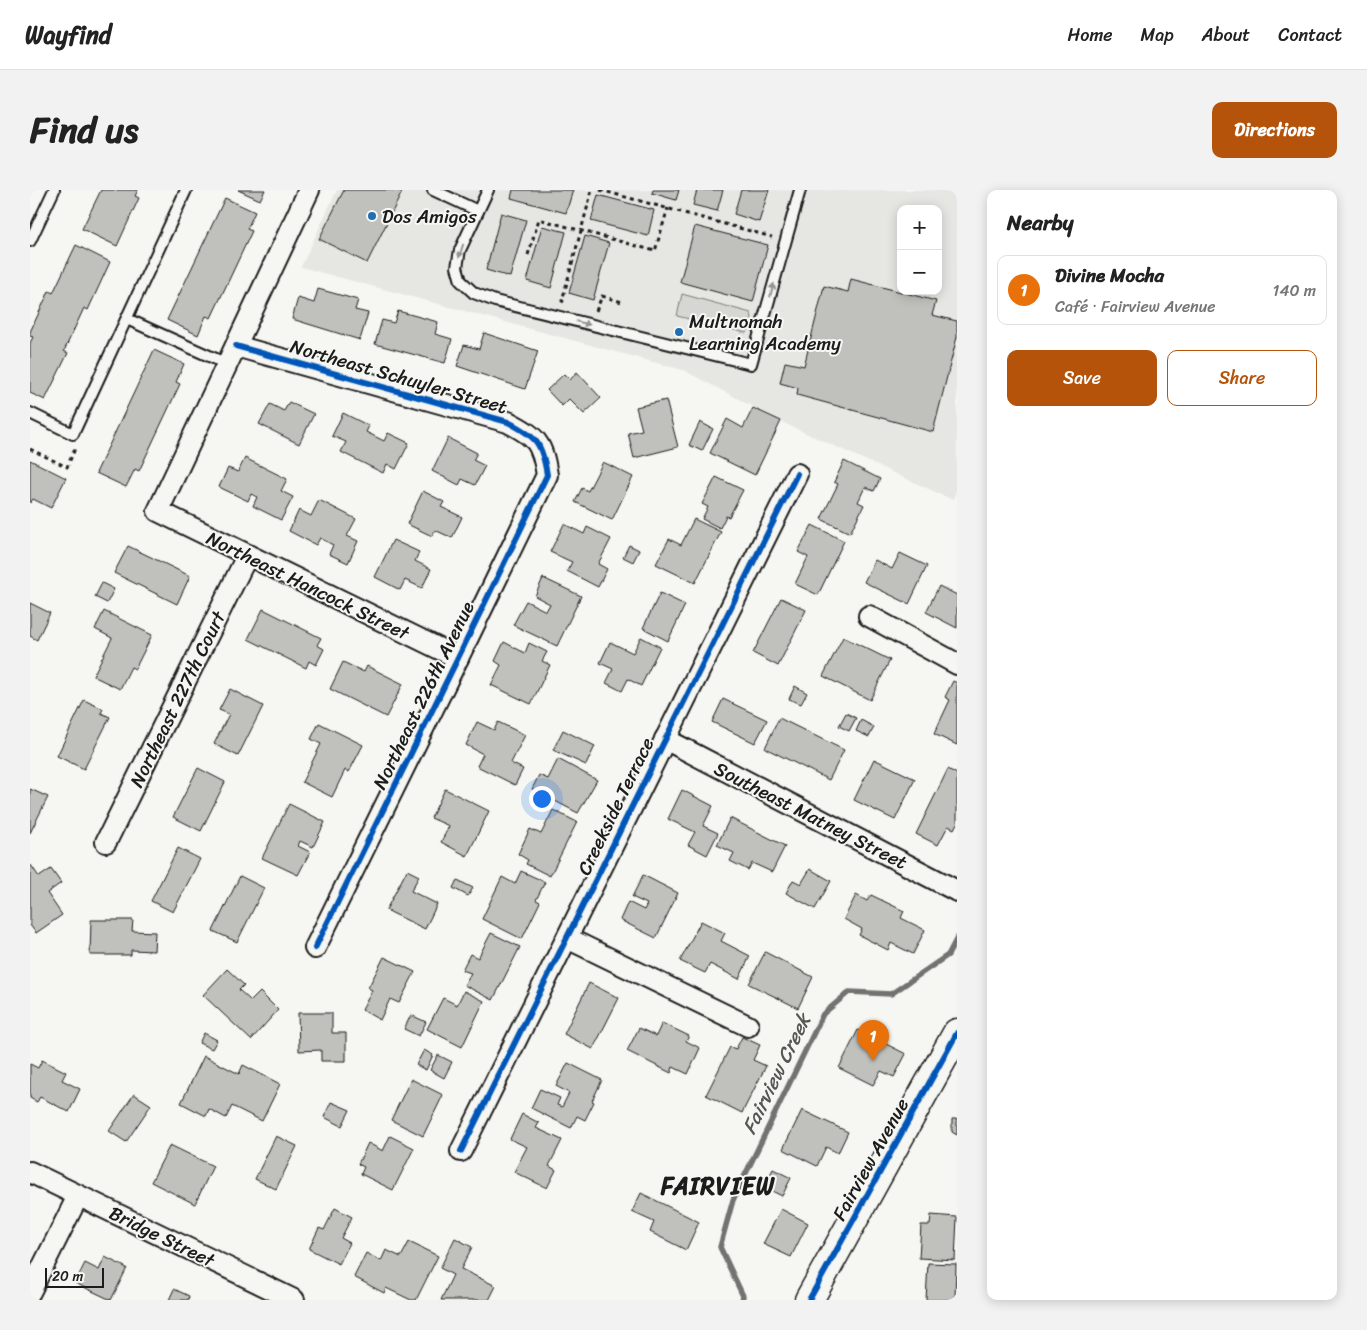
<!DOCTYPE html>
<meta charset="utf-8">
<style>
body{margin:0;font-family:Sriracha,sans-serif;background:#f2f2f2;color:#222}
.controls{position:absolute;right:15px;top:15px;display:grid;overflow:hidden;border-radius:10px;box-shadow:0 2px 12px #0003}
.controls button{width:45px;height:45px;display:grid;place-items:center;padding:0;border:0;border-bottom:1px solid #e0e0e0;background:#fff;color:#222;font:25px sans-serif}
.scale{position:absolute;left:15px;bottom:12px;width:59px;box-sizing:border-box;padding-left:5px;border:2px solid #1c1c1c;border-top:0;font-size:14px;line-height:18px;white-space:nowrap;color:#1c1c1c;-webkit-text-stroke:4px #f6f6f2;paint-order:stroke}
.you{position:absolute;left:511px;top:608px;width:18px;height:18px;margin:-12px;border:4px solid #fff;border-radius:50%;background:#1a73e8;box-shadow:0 0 0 8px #1a73e833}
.badge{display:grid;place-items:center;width:32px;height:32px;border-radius:50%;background:#b45309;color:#fff;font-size:16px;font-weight:700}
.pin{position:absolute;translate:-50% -41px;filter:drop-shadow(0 1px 2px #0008)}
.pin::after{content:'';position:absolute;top:26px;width:18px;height:15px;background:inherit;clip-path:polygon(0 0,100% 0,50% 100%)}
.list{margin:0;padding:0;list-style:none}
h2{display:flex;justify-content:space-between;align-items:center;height:65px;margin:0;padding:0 20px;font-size:21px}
h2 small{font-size:16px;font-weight:400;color:#767676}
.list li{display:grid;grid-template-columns:32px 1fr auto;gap:15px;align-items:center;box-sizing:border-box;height:70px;margin:0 10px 10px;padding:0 10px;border:1px solid #e0e0e0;border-radius:10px}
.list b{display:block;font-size:19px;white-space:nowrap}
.list p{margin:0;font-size:16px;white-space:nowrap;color:#767676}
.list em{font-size:16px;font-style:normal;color:#767676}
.actions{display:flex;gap:10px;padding:15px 20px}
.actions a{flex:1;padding:11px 0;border:1px solid #b45309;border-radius:10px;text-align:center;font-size:18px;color:#b45309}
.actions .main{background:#b45309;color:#fff}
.map{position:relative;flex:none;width:927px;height:1110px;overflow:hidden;border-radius:10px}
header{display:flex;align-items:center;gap:30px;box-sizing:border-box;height:70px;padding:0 25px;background:#fff;border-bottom:1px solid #e0e0e0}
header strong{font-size:24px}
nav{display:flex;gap:28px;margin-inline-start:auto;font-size:18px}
.intro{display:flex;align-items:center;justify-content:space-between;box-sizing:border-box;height:120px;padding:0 30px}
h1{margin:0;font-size:35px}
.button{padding:12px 22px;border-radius:10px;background:#b45309;color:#fff;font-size:18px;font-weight:700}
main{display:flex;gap:30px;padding:0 30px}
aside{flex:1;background:#fff;border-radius:10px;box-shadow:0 2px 12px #0003}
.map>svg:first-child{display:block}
</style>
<header>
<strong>Wayfind</strong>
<nav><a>Home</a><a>Map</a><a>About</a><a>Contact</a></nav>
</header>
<div class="intro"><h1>Find us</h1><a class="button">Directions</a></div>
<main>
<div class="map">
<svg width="927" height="1110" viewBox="0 0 927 1110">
<rect width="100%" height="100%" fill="#f6f6f2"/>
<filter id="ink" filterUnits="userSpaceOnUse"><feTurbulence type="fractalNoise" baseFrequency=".02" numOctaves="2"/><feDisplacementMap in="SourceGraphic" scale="10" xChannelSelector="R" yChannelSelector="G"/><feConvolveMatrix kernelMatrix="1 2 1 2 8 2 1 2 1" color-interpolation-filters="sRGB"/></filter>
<g filter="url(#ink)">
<!-- built -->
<path fill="#e6e6e2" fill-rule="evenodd" d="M307 0H927V298L923 310 758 235 653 180 271 77ZM871 19H908V101H871Z"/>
<!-- green -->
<path fill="#d6d6d2" stroke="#797977" d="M652 104 721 123C723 130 722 138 716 143L647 126Z"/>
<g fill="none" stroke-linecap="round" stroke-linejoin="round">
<!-- stream -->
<path stroke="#727271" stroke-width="5.5" d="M712 1110 713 1106 690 1057 703 1010 793 824 819 802 861 804 918 765 927 748"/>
</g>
<!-- building -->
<g fill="#c0c0bd" stroke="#1c1c1c">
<path d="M71 0H108L105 6 109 8 87 56 52 39Z"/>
<path d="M208 0H235L230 10Z"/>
<path d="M314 0H367L372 2 337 73 289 49Z"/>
<path d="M483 0H543L536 23 481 8Z"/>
<path d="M623 0H649L646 10 622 3Z"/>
<path d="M667 0H693L687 21 663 15Z"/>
<path d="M711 0H739L729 32 704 24Z"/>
<path d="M568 5 624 20 618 46 561 31Z"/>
<path d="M195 8 225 22 217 39 222 41 181 128 176 126 168 145 137 130Z"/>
<path d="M471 23 496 30 480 87 456 80Z"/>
<path d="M512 36 536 42 521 98 497 91Z"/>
<path d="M665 36 738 55 723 112 650 92Z"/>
<path d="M555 46 579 53 563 110 539 103Z"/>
<path d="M46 55 80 72 58 120 54 118 34 161 38 163 15 210 0 203V153L3 147 0 146V142L19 101 23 103Z"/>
<path d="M821 89 906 111 902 125 927 131V147L903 242 767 205 768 198 750 193 755 172 774 176 794 96 818 102Z"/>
<path d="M288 99 328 110 325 120 338 123 330 150 262 129 268 108 284 113Z"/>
<path d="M368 121 408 132 405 144 422 149 415 173 345 154 352 130 364 133Z"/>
<path d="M454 143 508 161 495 199 427 176 434 155 449 159Z"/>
<path d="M124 160 154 174 146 192 150 194 109 281 105 279 96 297 66 283Z"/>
<path d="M547 182 571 208 554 224 539 209 532 216 517 200 534 184 540 190Z"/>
<path d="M636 210 648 257 604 268 598 243 612 240 606 217Z"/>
<path d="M259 212 284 224 269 254 229 234 240 214 254 221Z"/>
<path d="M723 218 751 231 725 285 680 263 697 229 713 238Z"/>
<path d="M313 223 339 236 336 242 354 251 358 243 379 253 366 279 357 274 353 283 311 262 316 252 302 246Z"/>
<path d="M670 232 683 239 672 261 659 255Z"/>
<path d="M418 248 447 263 443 270 455 276 445 295 432 289 429 295 402 281Z"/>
<path d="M215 268 257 289 251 301 263 307 251 330 223 316 227 307 221 304 218 311 189 297 198 278 208 282Z"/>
<path d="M0 270 36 288 21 318 3 309 0 313Z"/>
<path d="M814 271 850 289 844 301 835 297 828 312 834 315 820 343 791 329 808 294 804 292Z"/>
<path d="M573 272 603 287 582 330 545 312 552 298 558 301Z"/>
<path d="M686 287 713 300 699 327 696 326 690 338 672 329 678 317 672 314Z"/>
<path d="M393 301 414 312 411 317 432 327 422 348 405 340 402 346 377 334Z"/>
<path d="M289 310 326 329 317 346 328 351 318 373 299 364 303 355 290 348 286 355 259 341 269 320 281 326Z"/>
<path d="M664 329 691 342 665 393 626 374 639 349 651 355Z"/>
<path d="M534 334 554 344 557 337 581 349 568 374 577 379 568 397 537 381 542 372 520 362Z"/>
<path d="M782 335 814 351 788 405 765 394 778 367 768 362Z"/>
<path d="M363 350 389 362 385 371 401 379 392 398 375 390 370 400 345 387Z"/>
<path d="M599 355 609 360 603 372 593 367Z"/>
<path d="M98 356 160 386 147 414 84 383Z"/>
<path d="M870 363 897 376 879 414 834 392 845 370 862 379Z"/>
<path d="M513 388 551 406 527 456 483 435 496 411 516 421 520 414 505 406Z"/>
<path d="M72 393 84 399 77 413 65 407Z"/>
<path d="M909 396 927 405V438L896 422Z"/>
<path d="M630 403 655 415 638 451 613 438Z"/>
<path d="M751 408 776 420 748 476 723 463Z"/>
<path d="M0 413 20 423 7 450 0 446Z"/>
<path d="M233 419 291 448 287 455 294 459 286 475 279 471 276 478 218 449Z"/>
<path d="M74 421 122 445 105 479 101 477 90 499 63 486 82 448 65 439Z"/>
<path d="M611 447 630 457 611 496 598 489 592 501 576 493 583 479 570 473 580 452 603 463Z"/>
<path d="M813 447 860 470 840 510 793 486Z"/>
<path d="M474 452 495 463 499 453 517 462 512 471 520 475 501 514 461 495 471 475 465 471Z"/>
<path d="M313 472 334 482 337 476 373 494 356 527 300 499Z"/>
<path d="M923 491 927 493V555L904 544 920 510 915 507Z"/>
<path d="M765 496 777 503 771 514 759 509Z"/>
<path d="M200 499 233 516 208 566 184 554 199 524 189 520Z"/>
<path d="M693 509 737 530 725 553 682 532Z"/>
<path d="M54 510 73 519 71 523 80 527 54 579 27 566Z"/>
<path d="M816 523 826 528 819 541 809 536Z"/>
<path d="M749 528 814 560 799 590 735 558Z"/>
<path d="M831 530 844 537 839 547 826 541Z"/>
<path d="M447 532 464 540 468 532 495 545 481 573 493 579 485 595 447 576 453 564 436 555Z"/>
<path d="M289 533 333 555 319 582 315 580 302 607 272 592 291 554 281 549Z"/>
<path d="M533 540 565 556 556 575 523 560Z"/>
<path d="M528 569 567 590 548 623 502 599 509 585 518 589Z"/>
<path d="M844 569 885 589 865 630 824 610Z"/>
<path d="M168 578 195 592 171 641 143 627Z"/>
<path d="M918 579 927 584V633L924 639 918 636 908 655 886 644Z"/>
<path d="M0 599 18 607 0 643Z"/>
<path d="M415 599 459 621 437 666 411 652 419 636 401 628Z"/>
<path d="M652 600 683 616 673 636 688 643 677 665 658 655 665 642 638 629Z"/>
<path d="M259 614 295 632 283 657 270 651 268 656 280 662 268 685 232 668Z"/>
<path d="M523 620 547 632 520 686 496 674 498 670 488 664 500 639 511 644Z"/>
<path d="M700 628 755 656 742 682 722 673 718 680 700 671 704 663 687 655Z"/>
<path d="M148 658 170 669 143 722 121 711Z"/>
<path d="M1 675 9 687 21 679 31 693 17 703 32 725 6 743 0 735V676Z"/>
<path d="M780 679 801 691 785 719 756 703 763 690 771 694Z"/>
<path d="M377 680 389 686 381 701 407 714 395 739 356 720Z"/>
<path d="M491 681 515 692 506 710 510 712 492 749 452 729 472 687 485 694Z"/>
<path d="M613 685 648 703 626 748 590 730 598 712 614 720 617 714 602 707Z"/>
<path d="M210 686 234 698 207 752 183 741Z"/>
<path d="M427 690 443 698 438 706 423 698Z"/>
<path d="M826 705 837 711 841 705 874 721 871 728 895 740 883 764 861 753 858 760 829 745 832 739 814 729Z"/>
<path d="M61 730H103L102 741 125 742 124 761 101 760V765H60Z"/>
<path d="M671 731 695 743 691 751 720 766 709 789 680 774 675 783 650 771Z"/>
<path d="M461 743 490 757 463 810 434 795 441 783 432 780 440 764 448 768Z"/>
<path d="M735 762 783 787 768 818 719 794Z"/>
<path d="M354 767 385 782 369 813 360 809 350 830 332 820 342 800 338 798Z"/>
<path d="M197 779 214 795 209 800 221 811 230 802 248 820 221 850 173 805Z"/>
<path d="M559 793 589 808 563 859 534 844Z"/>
<path d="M434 801 454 811 432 857 397 839 413 808 427 815Z"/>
<path d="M268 823H302V843H316V871H291V860L269 861Z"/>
<path d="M381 825 396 832 389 846 374 839Z"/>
<path d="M632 833 659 846 656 851 670 858 658 884 643 877 641 883 597 861 609 838 626 846Z"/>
<path d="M828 840 876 864 864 887 851 881 843 895 809 878Z"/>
<path d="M174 843 187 850 182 859 169 853Z"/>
<path d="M712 847 730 855 723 870 736 876 712 923 676 905 700 857 706 859Z"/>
<path d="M394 860 403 865 396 880 386 875Z"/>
<path d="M408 865 422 872 414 888 400 880Z"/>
<path d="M174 866 209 884 213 875 250 894 232 931 202 916 196 928 179 919 176 926 151 913Z"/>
<path d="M12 870 36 882 32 890 50 899 39 922 10 907 7 912 0 908V874L8 878Z"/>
<path d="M538 873 572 890 562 911 564 912 555 930 547 926 541 938 501 918 510 899 530 908 527 915 532 917 539 903 526 896Z"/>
<path d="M381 889 413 905 393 946 361 930Z"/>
<path d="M104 904 121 915 96 952 79 941Z"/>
<path d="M301 912 320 920 312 936 294 927Z"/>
<path d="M772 920 818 942 808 963 796 957 787 976 753 959Z"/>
<path d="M492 924 509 933 506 938 532 950 519 976 526 980 517 998 484 982 497 957 480 949Z"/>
<path d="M927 928V945L922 942V929H927Z"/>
<path d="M246 946 267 956 246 999 225 989Z"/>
<path d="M360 946 384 958 363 1000 331 984 334 977 328 974 338 953 353 961Z"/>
<path d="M140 955 183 976 165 1014 121 992Z"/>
<path d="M743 979 761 988 752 1006 734 997Z"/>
<path d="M611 1003 669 1032 656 1060 620 1042 624 1032 602 1022Z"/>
<path d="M305 1018 322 1027 311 1048 320 1053 309 1074 279 1059 289 1038 294 1040Z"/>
<path d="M751 1019 778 1033 761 1067 733 1054Z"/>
<path d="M901 1025 927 1027 925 1070 889 1068 891 1035H900Z"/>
<path d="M425 1048 442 1057 431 1079 466 1096 459 1110H411L423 1085 410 1078Z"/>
<path d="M379 1052 408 1066 386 1110H381L356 1098 354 1103 324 1087 336 1063 351 1071 356 1060 371 1067Z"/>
<path d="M75 1067 97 1078 81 1110 45 1093 55 1073 69 1080Z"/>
<path d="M898 1073 926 1074 925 1110H896Z"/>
<path d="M144 1099 159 1106 158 1110H139Z"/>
</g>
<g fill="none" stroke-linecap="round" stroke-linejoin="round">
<defs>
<g id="lane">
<path d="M403 0 448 21"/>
<path d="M458 0 430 60 427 77 431 91 444 103 465 111 721 174 770 0"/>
<path d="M0 51 24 0"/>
<path d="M97 129 197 174"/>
<path d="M0 223 43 244 156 0"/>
</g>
<g id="street">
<path d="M279 0 128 321 428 468"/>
<path d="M206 156 478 232C507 247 512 253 517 285L428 468 285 758"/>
<path d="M839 426 927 474"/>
<path d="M635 549 927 701"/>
<path d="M76 652 217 366"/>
<path d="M537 748 718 836"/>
<path d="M431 961 767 284"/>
<path d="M0 982 264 1110"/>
<path d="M0 1102 48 1006"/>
</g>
<path id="secondary" d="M779 1110 927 843"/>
</defs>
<!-- lane casing -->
<use href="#lane" stroke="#1c1c1c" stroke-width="14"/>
<!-- street casing -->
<use href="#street" stroke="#1c1c1c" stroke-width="24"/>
<!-- secondary casing -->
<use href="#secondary" stroke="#1c1c1c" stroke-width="31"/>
<!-- path -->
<g stroke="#1c1c1c" stroke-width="3" stroke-dasharray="4 4" stroke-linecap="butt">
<path d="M570 0 742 47"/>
<path d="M498 65 509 29 625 61 638 18"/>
<path d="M534 112 532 111 562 0"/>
<path d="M566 121 572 106 592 112"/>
<path d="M0 259 37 277 44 261V257"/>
</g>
<!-- lane -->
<use href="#lane" stroke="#f6f6f2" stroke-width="10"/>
<!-- street -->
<use href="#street" stroke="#f6f6f2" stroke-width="20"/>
<!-- secondary -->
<use href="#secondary" stroke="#f6f6f2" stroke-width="28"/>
<defs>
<g id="cycleway">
<path d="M206 156 478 232C507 247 512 253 517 285L428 468 285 758"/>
<path d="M431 961 767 284"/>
<path d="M779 1110 927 843"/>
</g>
</defs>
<!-- cycleway casing -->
<use href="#cycleway" stroke="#f6f6f2" stroke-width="9"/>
<!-- cycleway -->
<use href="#cycleway" stroke="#0057b8" stroke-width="6"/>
</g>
<!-- one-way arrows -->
<defs><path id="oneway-solid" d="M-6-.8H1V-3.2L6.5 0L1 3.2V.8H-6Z" transform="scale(1.25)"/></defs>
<g fill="#949492">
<use href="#oneway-solid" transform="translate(431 61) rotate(108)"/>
<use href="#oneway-solid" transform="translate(742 100) rotate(-74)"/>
<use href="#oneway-solid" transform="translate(553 133) rotate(14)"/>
</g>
</g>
<!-- markers -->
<g fill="#1f6fb2" stroke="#f6f6f2" stroke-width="2">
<circle cx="342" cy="26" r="5"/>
<circle cx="649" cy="142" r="5"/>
</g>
<g text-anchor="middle" stroke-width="4" stroke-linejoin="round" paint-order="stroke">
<!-- poi labels -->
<g font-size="19" fill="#1c1c1c" stroke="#f6f6f2" text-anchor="start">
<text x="352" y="33">Dos Amigos</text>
<text x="659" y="138">Multnomah<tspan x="659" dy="22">Learning Academy</tspan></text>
</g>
<!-- street labels -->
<g font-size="19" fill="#1c1c1c" stroke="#f6f6f2">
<text transform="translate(369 186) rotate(16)" y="7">Northeast Schuyler Street</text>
<text transform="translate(278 395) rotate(26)" y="7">Northeast Hancock Street</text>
<text transform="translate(393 505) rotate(-64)" y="7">Northeast 226th Avenue</text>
<text transform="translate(147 509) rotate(-64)" y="7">Northeast 227th Court</text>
<text transform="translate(585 616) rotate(-64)" y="7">Creekside Terrace</text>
<text transform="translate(781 625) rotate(27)" y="7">Southeast Matney Street</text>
<text transform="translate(840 969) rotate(-61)" y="7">Fairview Avenue</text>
<text transform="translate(132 1046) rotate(26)" y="7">Bridge Street</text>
</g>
<!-- water labels -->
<g font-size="20" font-style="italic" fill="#565654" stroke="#f6f6f2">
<text transform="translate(746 884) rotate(-64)" y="7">Fairview Creek</text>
</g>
<!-- district labels -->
<g font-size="24" font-weight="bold" letter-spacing="1" fill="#1c1c1c" stroke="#f6f6f2">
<text x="688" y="1004">FAIRVIEW</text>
</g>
</g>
</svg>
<div class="controls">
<button>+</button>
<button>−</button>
</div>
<div class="scale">20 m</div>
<div class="you"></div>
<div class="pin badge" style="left:843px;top:871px;background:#e8710a">1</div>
</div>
<aside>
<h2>Nearby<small></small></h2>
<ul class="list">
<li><span class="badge" style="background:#e8710a">1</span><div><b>Divine Mocha</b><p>Café · Fairview Avenue</p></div><em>140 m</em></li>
</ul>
<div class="actions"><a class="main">Save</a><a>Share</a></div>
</aside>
</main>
